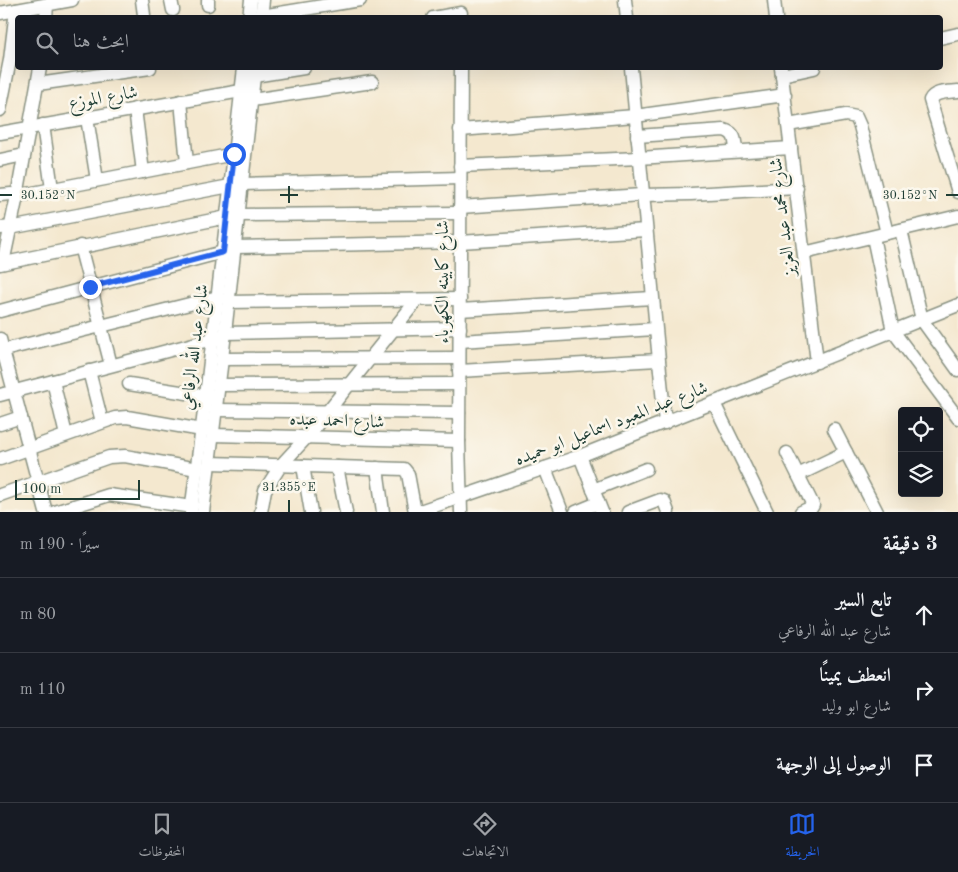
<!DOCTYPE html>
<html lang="ar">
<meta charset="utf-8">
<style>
body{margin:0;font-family:"Old Standard TT",Amiri,serif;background:#20242c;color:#f1f3f6;direction:rtl}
.controls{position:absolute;right:15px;bottom:15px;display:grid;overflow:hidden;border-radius:5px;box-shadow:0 5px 20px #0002}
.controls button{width:45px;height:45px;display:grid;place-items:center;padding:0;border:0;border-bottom:1px solid #363941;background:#171b24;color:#f1f3f6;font:25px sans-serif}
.scale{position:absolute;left:15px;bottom:12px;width:125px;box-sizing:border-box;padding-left:5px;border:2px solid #1f3d34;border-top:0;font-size:14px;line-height:18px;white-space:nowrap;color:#1f3d34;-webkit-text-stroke:4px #fbf7ec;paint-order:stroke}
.stop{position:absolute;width:15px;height:15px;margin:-11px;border:4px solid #2563eb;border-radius:50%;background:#fff}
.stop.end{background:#2563eb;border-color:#fff;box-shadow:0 1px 5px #0008}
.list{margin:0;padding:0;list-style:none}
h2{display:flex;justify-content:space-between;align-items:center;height:65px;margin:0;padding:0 20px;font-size:21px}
h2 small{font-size:16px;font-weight:400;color:#9ea1a6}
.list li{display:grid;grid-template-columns:32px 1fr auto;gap:15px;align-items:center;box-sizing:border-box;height:75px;padding:0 20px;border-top:1px solid #363941}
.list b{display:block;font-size:19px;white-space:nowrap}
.list p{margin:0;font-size:16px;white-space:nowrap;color:#9ea1a6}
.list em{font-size:16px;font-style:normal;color:#9ea1a6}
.icon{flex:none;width:28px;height:28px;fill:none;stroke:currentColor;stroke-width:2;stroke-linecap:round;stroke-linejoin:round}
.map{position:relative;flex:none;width:958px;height:512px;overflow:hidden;direction:ltr}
.search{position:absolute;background:#171b24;box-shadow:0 5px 20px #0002;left:15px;right:15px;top:15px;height:55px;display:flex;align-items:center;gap:12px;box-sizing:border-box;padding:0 18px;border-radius:5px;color:#9ea1a6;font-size:19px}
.sheet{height:290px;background:#171b24}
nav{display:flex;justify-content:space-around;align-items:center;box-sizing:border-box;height:70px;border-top:1px solid #363941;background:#171b24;font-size:14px;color:#9ea1a6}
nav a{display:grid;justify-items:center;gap:2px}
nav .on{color:#2563eb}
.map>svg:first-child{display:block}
</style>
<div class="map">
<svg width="958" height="512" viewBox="0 0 958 512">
<rect width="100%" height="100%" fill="#fbf7ec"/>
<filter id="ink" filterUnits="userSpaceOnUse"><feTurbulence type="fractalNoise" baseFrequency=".02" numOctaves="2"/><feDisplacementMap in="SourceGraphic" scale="10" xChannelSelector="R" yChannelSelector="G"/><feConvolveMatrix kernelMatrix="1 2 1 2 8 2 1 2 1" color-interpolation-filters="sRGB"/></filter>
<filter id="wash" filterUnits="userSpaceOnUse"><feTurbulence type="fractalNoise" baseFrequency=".0096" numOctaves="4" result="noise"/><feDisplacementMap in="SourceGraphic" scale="20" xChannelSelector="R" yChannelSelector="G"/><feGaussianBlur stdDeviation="1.12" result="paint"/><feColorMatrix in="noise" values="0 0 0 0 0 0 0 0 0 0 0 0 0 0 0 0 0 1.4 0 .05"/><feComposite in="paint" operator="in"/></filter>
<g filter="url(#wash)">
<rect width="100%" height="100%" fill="#f4e8cf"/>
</g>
<g filter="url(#ink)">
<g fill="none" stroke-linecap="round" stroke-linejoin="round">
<defs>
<g id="minor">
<path d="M142 0 144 15"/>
<path d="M171 0 173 10"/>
<path d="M208 0V5"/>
<path d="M625 0 627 18"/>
<path d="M774 0 776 18"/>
<path d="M0 13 72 0"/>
<path d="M46 18 47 5"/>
<path d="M249 18 360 0"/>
<path d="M249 18 251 0"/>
<path d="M261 18 263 0"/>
<path d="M433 18 461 13"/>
<path d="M940 38 958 34"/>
<path d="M461 68 459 441 461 512"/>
<path d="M631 68 665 423"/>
<path d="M781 68 817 362"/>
<path d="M782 75 814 68"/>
<path d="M254 76 304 68"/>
<path d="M38 84 150 68"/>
<path d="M958 91C948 92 934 91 930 100L958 192"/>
<path d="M252 100 372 82"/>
<path d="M181 101 187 163"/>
<path d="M135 109 143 172"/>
<path d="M0 110 10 60 16 10"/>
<path d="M87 118 97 180"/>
<path d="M43 125 52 189"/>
<path d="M788 125 846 115 856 117 860 126 887 233"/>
<path d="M460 130 635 116 785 95"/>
<path d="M0 133 241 91"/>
<path d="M637 136 724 130C736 133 735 141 736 151"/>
<path d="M0 160 24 155"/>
<path d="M460 166 639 158 791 148"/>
<path d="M242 184 460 178"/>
<path d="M0 195 11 194 17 196 234 154"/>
<path d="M460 207 642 195 691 194 797 188"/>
<path d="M239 215 460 213"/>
<path d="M0 228 15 227 230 186"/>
<path d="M901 230 922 320 958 370"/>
<path d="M873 237 893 331 958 418"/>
<path d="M80 246 111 365"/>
<path d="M235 247 460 242 646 230"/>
<path d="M804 253 958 216"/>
<path d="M3 263 17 196 40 68"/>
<path d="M0 264 227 217"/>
<path d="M229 302 460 299"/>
<path d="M460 310 652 298"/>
<path d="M0 311 223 252"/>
<path d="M225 333 460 328"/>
<path d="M0 339 46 512"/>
<path d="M460 341 655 329"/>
<path d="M0 353 8 349 218 297"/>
<path d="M222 359 459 358"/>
<path d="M89 371 102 422"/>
<path d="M459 371 658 360"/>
<path d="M53 381 66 435"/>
<path d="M129 384 206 396"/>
<path d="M219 385 459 384"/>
<path d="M0 395 220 337"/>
<path d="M714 403 767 512"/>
<path d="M216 410 459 413"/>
<path d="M0 424 21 417"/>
<path d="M834 429 877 512"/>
<path d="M213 435 459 441"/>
<path d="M787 453 813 505 812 507 801 512"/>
<path d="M580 456 602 512"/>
<path d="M0 459 115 418 127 417 202 430"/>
<path d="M210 463 404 469 408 474 415 512"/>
<path d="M303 466 311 512"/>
<path d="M337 467 346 512"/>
<path d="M377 468 383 512"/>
<path d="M545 468 562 512"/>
<path d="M798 475 846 452"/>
<path d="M593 490 646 469"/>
<path d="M0 495 109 457 125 456 197 469"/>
<path d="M55 512 109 495 192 507"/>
<path d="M191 512 206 396 244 68"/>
<path d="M203 512 222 359 255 68"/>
<path d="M261 512 265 490 281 465 307 437 417 300"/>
<path d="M417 512 580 456 958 305"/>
<path d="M576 512 598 503"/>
<path d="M628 512 660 500 664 501 668 512"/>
</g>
</defs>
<!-- minor casing -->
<use href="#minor" stroke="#8a9282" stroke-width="15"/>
<!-- minor -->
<use href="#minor" stroke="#fff" stroke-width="12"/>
</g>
</g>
<g fill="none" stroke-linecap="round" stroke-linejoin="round" filter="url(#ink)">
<!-- route -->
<path stroke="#2563eb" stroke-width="6" d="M90 287 223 252 234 154"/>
</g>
<!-- ticks -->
<path fill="none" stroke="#1f3d34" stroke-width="2" d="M289 186V203M0 195H12M280 195H298M946 195H958M289 500V512"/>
<g text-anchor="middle" stroke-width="5" stroke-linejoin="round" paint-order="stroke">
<!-- street labels -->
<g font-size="18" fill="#1f3d34" stroke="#fbf7ec">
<text transform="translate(103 97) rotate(-10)" y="6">شارع الموزع</text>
<text transform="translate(782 217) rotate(-97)" y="6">شارع محمد عبد العزيز</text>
<text transform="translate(442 282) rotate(-90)" y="6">شارع كابينه الكهرباء</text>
<text transform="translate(194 347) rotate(-83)" y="6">شارع عبد الله الرفاعي</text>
<text transform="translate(337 420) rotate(2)" y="6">شارع احمد عبده</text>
<text transform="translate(611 423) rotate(-21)" y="6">شارع عبد المعبود اسماعيل ابو حميده</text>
</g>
</g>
<g font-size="12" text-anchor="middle" fill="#1f3d34" stroke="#fbf7ec" stroke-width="5" stroke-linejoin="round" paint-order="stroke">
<text x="48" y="199">30.152°N</text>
<text x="910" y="199">30.152°N</text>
<text x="289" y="491">31.355°E</text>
</g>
</svg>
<div class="controls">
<button><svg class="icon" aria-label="locate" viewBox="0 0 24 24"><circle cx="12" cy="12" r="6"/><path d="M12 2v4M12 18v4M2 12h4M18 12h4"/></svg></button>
<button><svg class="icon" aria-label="layers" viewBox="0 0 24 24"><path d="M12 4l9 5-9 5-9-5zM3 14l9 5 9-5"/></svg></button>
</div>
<div class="scale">100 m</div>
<div class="stop" style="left:234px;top:154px"></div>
<div class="stop end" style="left:90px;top:287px"></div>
<div class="search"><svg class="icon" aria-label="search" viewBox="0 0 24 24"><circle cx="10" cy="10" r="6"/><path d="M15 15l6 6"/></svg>ابحث هنا</div>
</div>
<section class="sheet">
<h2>3 دقيقة<small>سيرًا · 190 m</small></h2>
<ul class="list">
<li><svg class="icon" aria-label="ahead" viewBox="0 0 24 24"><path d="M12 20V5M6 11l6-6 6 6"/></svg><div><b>تابع السير</b><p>شارع عبد الله الرفاعي</p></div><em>80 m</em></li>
<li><svg class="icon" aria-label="right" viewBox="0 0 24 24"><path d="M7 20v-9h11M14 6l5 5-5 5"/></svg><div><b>انعطف يمينًا</b><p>شارع ابو وليد</p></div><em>110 m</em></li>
<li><svg class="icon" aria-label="arrive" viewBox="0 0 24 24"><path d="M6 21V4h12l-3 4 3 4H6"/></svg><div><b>الوصول إلى الوجهة</b></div></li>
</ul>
</section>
<nav>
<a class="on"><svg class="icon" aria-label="map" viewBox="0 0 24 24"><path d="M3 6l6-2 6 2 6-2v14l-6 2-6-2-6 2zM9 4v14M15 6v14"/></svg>الخريطة</a>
<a><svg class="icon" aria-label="directions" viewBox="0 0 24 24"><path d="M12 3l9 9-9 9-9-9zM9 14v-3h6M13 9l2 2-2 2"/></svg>الاتجاهات</a>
<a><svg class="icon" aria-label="saved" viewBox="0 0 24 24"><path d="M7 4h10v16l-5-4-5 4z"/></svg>المحفوظات</a>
</nav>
